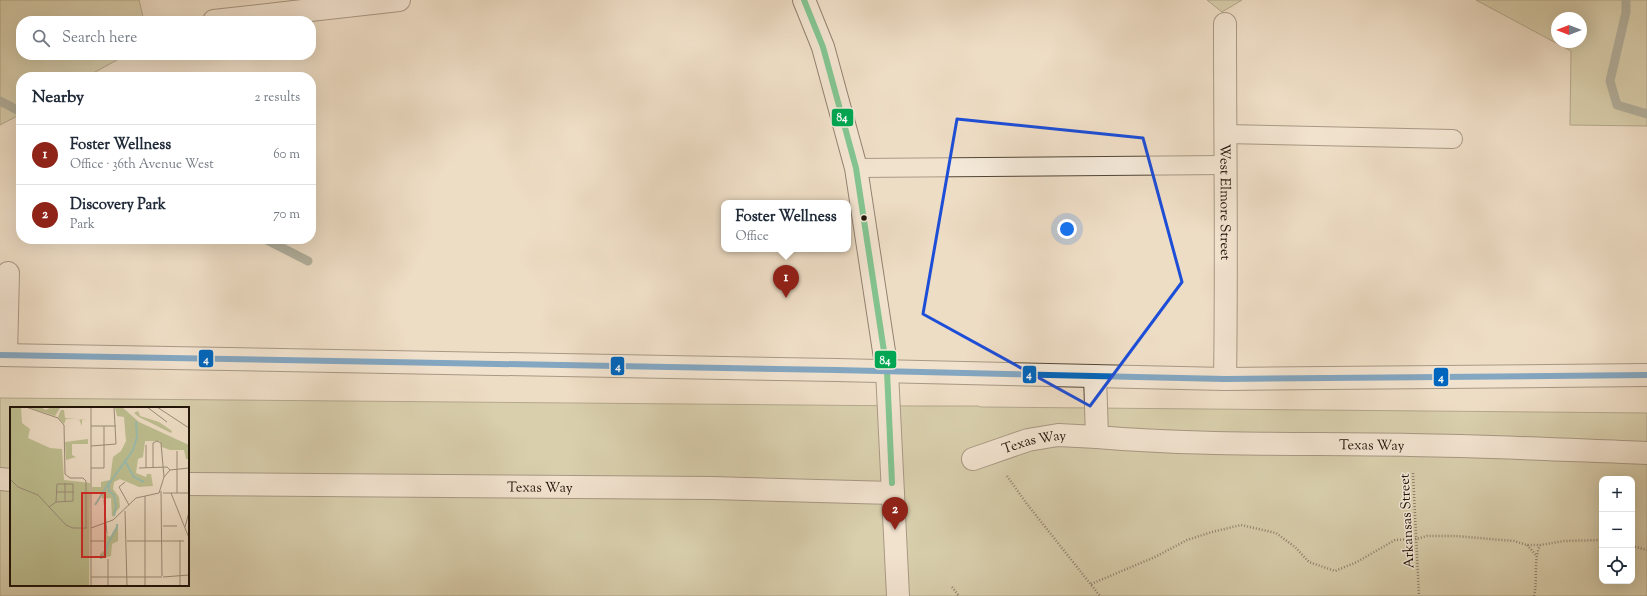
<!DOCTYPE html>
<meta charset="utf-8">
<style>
body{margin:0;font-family:"Sorts Mill Goudy",serif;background:#f2f2f3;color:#1f2937}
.controls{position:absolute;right:12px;bottom:12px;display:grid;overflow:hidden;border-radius:8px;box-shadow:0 4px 16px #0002}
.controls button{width:36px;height:36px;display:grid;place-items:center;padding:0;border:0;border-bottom:1px solid #e0e1e3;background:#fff;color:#1f2937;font:20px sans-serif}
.compass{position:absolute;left:1551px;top:12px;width:36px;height:36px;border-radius:50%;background:#fff;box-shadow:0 4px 16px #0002;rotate:270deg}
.you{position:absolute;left:1067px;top:229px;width:14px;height:14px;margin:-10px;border:3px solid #fff;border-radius:50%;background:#1a73e8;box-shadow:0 0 0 6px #1a73e833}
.badge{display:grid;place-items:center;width:26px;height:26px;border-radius:50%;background:#8f2418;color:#fff;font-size:13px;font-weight:700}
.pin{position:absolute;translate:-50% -33px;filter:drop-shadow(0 1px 2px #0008)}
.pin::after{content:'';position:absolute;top:21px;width:14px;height:12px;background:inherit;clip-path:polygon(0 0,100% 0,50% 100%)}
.popup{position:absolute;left:721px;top:200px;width:130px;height:52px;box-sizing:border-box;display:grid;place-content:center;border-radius:8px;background:#fff;filter:drop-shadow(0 1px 3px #0005);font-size:13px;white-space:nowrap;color:#747a83}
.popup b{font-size:15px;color:#1f2937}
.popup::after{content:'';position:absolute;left:50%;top:100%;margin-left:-8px;border:8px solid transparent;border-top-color:#fff}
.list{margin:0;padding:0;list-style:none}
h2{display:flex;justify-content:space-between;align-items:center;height:52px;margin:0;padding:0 16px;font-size:17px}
h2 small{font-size:13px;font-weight:400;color:#747a83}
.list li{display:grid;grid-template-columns:26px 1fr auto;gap:12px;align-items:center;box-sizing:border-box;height:60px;padding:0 16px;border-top:1px solid #e0e1e3}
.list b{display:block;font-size:15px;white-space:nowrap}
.list p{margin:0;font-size:13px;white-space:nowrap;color:#747a83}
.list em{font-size:13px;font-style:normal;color:#747a83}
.icon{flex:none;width:22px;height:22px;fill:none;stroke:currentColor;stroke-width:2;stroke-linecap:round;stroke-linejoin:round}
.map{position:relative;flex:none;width:1647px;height:596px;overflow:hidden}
.search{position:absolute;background:#fff;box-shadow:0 4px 16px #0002;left:16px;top:16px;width:300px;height:44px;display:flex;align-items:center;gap:10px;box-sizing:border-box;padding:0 14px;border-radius:16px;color:#747a83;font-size:15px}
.panel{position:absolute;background:#fff;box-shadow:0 4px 16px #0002;left:16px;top:72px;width:300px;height:172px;border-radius:16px}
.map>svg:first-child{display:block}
</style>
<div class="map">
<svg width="1647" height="596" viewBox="0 0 1647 596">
<rect width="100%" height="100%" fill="#eeddc5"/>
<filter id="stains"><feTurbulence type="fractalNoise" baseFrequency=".005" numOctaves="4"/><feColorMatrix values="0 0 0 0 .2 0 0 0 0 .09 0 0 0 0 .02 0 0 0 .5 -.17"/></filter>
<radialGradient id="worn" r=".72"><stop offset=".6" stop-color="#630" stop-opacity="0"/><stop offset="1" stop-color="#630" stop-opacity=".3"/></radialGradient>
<!-- green -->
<g fill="#bebf91" stroke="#6e694c" fill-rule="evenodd">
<path d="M0 0H139L144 21H21V55H126L86 77H21V114L0 125Z"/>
<path d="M1207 0H1242L1222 12Z"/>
<path d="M1476 0H1647V126L1570 125 1571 51ZM1557 18H1581V42H1557Z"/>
<path d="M0 398 914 406H978L981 407 1647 413V596H0ZM11 408H188V585H11ZM1602 479H1632V581H1602Z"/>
</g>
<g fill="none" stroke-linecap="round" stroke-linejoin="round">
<!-- stream -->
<g stroke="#69796c" stroke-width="9">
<path d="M1626 0V12L1610 81 1617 105 1647 114"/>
<path d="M0 101 21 112"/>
<path d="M265 239 308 261"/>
</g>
<defs>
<g id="service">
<path d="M1225 134 1453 139"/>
<path d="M856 168 1225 165"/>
</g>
<g id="pedestrian">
<path id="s1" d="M1095 376 1097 437C1201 446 1306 443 1411 445 1490 446 1568 450 1647 453"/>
<path id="s2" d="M973 459 1028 440 1058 435 1097 437"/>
</g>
<g id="minor">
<path d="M214 21 399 0"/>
<path id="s3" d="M1225 24C1225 142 1227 261 1225 379"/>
<path d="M0 355 836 370 1225 379 1647 375"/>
<path d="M6 355 8 273"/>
</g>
<g id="tertiary">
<path d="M887 371 898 596"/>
<path d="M0 479 11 480"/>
<path id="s4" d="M188 484 712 488 893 493"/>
</g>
<path id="secondary" d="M804 0 823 47 856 168 887 371"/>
</defs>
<!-- service casing -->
<use href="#service" stroke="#534637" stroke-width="20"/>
<!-- pedestrian casing -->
<use href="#pedestrian" stroke="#534637" stroke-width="24"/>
<!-- minor casing -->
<use href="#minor" stroke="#534637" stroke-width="24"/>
<!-- tertiary casing -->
<use href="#tertiary" stroke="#534637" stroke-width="24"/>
<!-- secondary casing -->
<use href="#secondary" stroke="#1f1308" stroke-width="24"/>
<!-- path -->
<g stroke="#1f1308" stroke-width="2.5" stroke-dasharray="1 2" stroke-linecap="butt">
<path d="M1413 473 1419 596"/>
<path d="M1007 476 1027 504 1100 596"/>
<path d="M1527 545 1536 555"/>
<path d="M1632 546 1647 550"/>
<path d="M1091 584 1155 557 1187 540 1212 532 1241 525 1276 533 1295 547 1309 562 1335 571 1357 562 1395 540 1416 539 1427 536H1456L1514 541 1527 545H1540L1564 541 1602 540"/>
<path d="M952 587 959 596"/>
<path d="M1534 596C1538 579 1533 562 1540 545"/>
</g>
<!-- service -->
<use href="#service" stroke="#f4e9d9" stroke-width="18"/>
<!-- pedestrian -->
<use href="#pedestrian" stroke="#f4e9d9" stroke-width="22"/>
<!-- minor -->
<use href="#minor" stroke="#f4e9d9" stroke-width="22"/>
<!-- tertiary -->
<use href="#tertiary" stroke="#f4e9d9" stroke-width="22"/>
<!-- secondary -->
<use href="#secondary" stroke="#f4e9d9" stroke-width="22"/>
<defs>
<path id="bus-1" d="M804 0 823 47 856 168 887 371 892 483"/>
<path id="bus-2" d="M0 355 836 370 1225 379 1647 375"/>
</defs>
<!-- bus-1 casing -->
<use href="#bus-1" stroke="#f4e9d9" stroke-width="9"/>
<!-- bus-2 casing -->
<use href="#bus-2" stroke="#f4e9d9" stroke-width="9"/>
<!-- bus-1 -->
<use href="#bus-1" stroke="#00a651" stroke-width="6"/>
<!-- bus-2 -->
<use href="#bus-2" stroke="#0065bd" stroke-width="6"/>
</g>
<!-- marked area -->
<path d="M0 0H1647V596H0ZM957 119 1143 138 1182 282 1090 406 923 314Z" fill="#eeddc5" fill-opacity=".55" fill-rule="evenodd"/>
<path fill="none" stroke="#1d4ed8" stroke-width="3" stroke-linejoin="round" d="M957 119 1143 138 1182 282 1090 406 923 314Z"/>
<!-- markers -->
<circle fill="#1f1308" stroke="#f4e9d9" stroke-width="1.5" cx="864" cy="218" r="3.5"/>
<g text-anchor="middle" stroke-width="3" stroke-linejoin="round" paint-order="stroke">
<!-- street labels -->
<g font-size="14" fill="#1f1308" stroke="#f4e9d9">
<text dy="5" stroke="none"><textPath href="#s3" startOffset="178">West Elmore Street</textPath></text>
<text dy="5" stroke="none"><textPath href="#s2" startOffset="64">Texas Way</textPath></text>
<text dy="5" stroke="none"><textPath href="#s1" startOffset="336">Texas Way</textPath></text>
<text dy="5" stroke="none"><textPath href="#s4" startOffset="352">Texas Way</textPath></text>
<text transform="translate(1406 521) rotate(-93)" y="5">Arkansas Street</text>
</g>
</g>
<!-- overview -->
<g transform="translate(10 407)">
<rect width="179" height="179" fill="#eeddc5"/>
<path d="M0 0H11L12 16 20 22 18 31 40 41 52 42 54 73 80 76 79 179H0ZM18 0H33L32 1 36 3 41 0 54 1H50L45 9ZM105 0H112L129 15 179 38V52H176L174 43H160L152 40 150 34H135L133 50 128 52 126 66 136 70 137 67H141L143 79 129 80 110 72 104 75 103 82 109 90 110 100 102 110 101 91 93 92 90 86H82V80H91V75L100 73 103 50 111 44 116 34 114 10 107 9ZM51 3H54L55 11 77 13H72V19L69 12H56L54 17 48 10ZM128 4 130 9 149 15 162 24 161 26 129 10 124 6ZM78 32V37H62V48L66 50 56 53 55 35ZM108 119V134L102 137 101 149 90 152V147L95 143 96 127 100 130Z" fill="#bebf91"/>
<path fill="none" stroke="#9bbdae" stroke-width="2" d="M115 54 124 70 134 75M85 98 100 74M104 109 106 99 104 88 99 84V77L123 43 127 30 126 14M91 152V149H95L98 136 107 120V117"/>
<path fill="none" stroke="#9b8c79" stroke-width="1" d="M16 0 48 11 54 18 55 67 60 71H73L76 74V121M137 0 157 15M147 0 179 21M81 19H106M136 38V61M81 39 106 37 104 0M81 61H94V19M129 61 157 60 160 63M143 61V36L147 34 151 36 154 70M0 72 8 80 28 88 56 118 63 121H77M115 75 109 80 119 98M55 76V95M151 84 152 169M46 85H64M153 86H179M161 86 179 131M167 86V44M94 93 97 127M39 100 46 95 63 94V77H47L46 95M115 104 117 179M153 119H167M175 120 179 105M81 121 103 113 126 91 149 86 154 70 160 63 179 61M80 134H94M117 134H174M81 170H152M153 170 179 168M81 179V0M98 179V152M135 179V89M170 179V133"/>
<path fill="#d62828" fill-opacity="0.15" stroke="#d62828" stroke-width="2" d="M72 86H95V150H72Z"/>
<rect width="179" height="179" fill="none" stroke="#1f1308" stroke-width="2"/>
</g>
<g stroke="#f4e9d9" stroke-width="1.5">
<rect x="831" y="108" width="23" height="19" rx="4" fill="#00a651"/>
<rect x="198" y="349" width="16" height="19" rx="4" fill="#0065bd"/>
<rect x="874" y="350" width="23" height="19" rx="4" fill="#00a651"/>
<rect x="610" y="356" width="15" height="20" rx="4" fill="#0065bd"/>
<rect x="1022" y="365" width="15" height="19" rx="4" fill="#0065bd"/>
<rect x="1433" y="367" width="16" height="20" rx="4" fill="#0065bd"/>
</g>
<g font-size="11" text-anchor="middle" font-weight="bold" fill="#fff">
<text x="842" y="121">84</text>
<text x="206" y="363">4</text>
<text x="885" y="364">84</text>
<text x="618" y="370">4</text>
<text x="1029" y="378">4</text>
<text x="1441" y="381">4</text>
</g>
<rect width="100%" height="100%" filter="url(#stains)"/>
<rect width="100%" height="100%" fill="url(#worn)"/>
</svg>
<div class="controls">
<button>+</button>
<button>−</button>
<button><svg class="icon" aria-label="locate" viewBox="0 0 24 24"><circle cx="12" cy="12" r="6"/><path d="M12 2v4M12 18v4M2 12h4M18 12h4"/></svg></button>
</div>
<svg class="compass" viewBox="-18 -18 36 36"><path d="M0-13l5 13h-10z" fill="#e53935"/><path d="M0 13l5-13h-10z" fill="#747a83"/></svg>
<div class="you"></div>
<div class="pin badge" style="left:786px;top:298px">1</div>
<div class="popup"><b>Foster Wellness</b>Office</div>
<div class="pin badge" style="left:895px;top:530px">2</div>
<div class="search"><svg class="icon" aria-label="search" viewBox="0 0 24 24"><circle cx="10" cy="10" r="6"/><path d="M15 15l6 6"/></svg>Search here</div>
<section class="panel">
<h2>Nearby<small>2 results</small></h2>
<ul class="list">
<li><span class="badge">1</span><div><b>Foster Wellness</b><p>Office · 36th Avenue West</p></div><em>60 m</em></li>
<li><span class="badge">2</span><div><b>Discovery Park</b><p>Park</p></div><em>70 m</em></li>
</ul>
</section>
</div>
